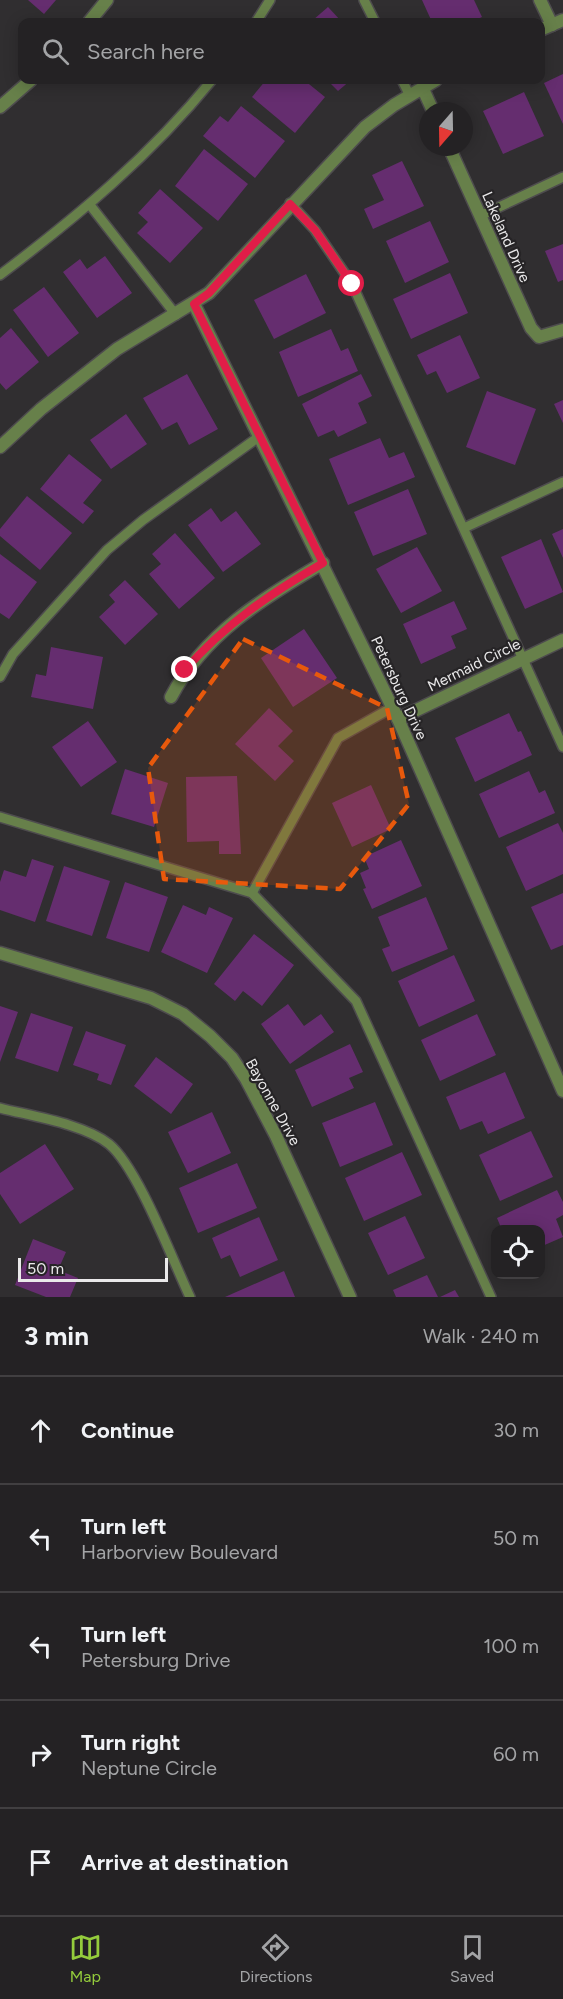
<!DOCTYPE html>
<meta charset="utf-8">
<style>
body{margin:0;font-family:Figtree,sans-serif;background:#2c2a2c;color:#f1f3f6}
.controls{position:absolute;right:18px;bottom:18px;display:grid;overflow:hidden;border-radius:12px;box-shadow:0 3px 15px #0003}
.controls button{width:54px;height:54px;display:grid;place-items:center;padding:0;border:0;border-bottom:2px solid #413f41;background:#242224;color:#f1f3f6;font:30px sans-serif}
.compass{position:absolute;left:419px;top:102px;width:54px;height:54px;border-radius:50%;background:#242224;box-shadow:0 3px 15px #0003;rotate:200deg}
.scale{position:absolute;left:18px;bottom:15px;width:150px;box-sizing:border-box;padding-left:6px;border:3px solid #eae9ea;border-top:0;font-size:16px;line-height:21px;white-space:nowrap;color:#eae9ea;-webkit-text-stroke:4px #262426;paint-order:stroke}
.stop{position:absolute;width:18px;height:18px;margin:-14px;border:4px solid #e11d48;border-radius:50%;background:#fff}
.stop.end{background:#e11d48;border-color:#fff;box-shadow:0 2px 6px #0008}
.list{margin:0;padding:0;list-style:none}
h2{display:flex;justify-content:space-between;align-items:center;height:78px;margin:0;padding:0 24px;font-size:26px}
h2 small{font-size:20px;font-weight:400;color:#a3a4a6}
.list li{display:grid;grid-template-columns:39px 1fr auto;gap:18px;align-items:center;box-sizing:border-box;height:108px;padding:0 24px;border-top:2px solid #413f41}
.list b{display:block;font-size:22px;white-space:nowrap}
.list p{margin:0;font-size:20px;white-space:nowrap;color:#a3a4a6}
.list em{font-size:20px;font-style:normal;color:#a3a4a6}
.icon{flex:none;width:33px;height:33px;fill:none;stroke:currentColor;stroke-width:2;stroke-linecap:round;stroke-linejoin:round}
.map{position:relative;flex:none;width:563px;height:1297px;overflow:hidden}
.search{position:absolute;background:#242224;box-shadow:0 3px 15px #0003;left:18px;right:18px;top:18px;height:66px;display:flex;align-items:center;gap:15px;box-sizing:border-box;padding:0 21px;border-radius:12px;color:#a3a4a6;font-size:22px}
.sheet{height:618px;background:#242224}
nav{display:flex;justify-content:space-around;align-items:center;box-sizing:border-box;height:84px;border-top:2px solid #413f41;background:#242224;font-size:16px;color:#a3a4a6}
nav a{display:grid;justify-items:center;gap:3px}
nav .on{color:#94cc3c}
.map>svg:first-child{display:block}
</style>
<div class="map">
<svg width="563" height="1297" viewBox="0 0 563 1297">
<rect width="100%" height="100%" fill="#302e30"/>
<!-- building -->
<g fill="#652d6f">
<path d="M28 0H56L44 14Z"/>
<path d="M422 0H474L482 17 471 22H432Z"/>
<path d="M328 7 342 22 313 20Z"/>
<path d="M563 74V124L544 83Z"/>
<path d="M266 80H304L325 97 295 133 252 97Z"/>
<path d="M327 80H351L338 91Z"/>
<path d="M524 92 544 136 503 154 483 111Z"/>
<path d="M241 106 285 141 255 178 203 136 220 116 228 122Z"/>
<path d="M204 149 248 184 218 221 175 186Z"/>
<path d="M402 161 424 206 373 229 364 209 384 200 372 175Z"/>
<path d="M160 189 203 228 170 263 137 233 148 222 138 213Z"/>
<path d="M430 221 449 262 405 283 386 241Z"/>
<path d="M563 244V280L558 282 545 251Z"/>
<path d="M105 256 132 293 97 318 63 272 80 259 87 269Z"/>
<path d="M450 273 468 313 411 339 393 299Z"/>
<path d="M306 274 326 313 274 339 254 300Z"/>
<path d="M44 287 79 333 48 357 13 310Z"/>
<path d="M11 328 39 362 6 390 0 383V338Z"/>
<path d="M331 329 341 351 348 348 358 371 298 397 279 352Z"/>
<path d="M460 335 480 378 447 393 436 371 427 375 417 355Z"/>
<path d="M187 374 218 429 189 445 177 422 162 430 143 398Z"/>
<path d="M361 374 372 396 358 403 367 423 338 437 334 430 318 437 302 404Z"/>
<path d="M487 391 536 409 515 465 466 447Z"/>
<path d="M563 400V423L554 404Z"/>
<path d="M126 414 147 444 111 469 90 440Z"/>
<path d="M380 438 389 458 404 452 415 477 348 505 329 459Z"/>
<path d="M69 454 102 480 83 503 94 511 83 524 40 489Z"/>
<path d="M408 489 427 534 373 556 354 512Z"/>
<path d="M27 496 72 533 40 570 0 536V529Z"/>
<path d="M211 508 221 522 236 511 261 544 223 572 188 525Z"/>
<path d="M563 529V558L552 534Z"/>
<path d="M175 533 215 578 179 609 149 574 161 564 152 554Z"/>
<path d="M541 539 563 592 525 609 501 557Z"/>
<path d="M417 547 442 591 401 613 376 569Z"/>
<path d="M0 554 37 582 9 619 0 613Z"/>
<path d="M125 580 158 614 125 645 99 617 115 602 109 595Z"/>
<path d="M454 601 467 629 451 636 456 648 421 664 403 624Z"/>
<path d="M304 629 337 678 293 707 261 658Z"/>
<path d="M51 647 103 657 93 709 31 697 36 674 46 676Z"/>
<path d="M269 708 293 731 278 746 294 761 275 781 235 744Z"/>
<path d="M509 713 518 732 521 731 532 755 475 782 455 738Z"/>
<path d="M88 721 117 762 81 787 52 747Z"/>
<path d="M125 769 168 783 154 827 111 814Z"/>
<path d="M529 771 539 793 545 790 555 813 499 838 479 794Z"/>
<path d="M237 776 241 854H219V841L187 842 186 777Z"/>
<path d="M371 785 391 829 352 847 332 803Z"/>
<path d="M558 823 563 833V874L526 891 506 847Z"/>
<path d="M401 840 422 886 372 909 363 889 366 888 360 873 369 869 364 857Z"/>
<path d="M32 859 54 866 35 922 0 910V882L4 870 26 877Z"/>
<path d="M64 866 110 881 92 936 46 921Z"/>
<path d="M125 882 168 897 149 952 106 938Z"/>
<path d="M563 893V945L551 950 531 907Z"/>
<path d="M426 897 448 949 392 972 382 949 390 946 378 917Z"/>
<path d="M183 905 206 915 209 907 233 918 207 973 161 952Z"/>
<path d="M254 934 294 965 262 1006 243 991 235 1001 214 984Z"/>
<path d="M454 955 475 1001 419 1027 398 981Z"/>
<path d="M288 1004 304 1026 321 1014 334 1032 290 1064 261 1024Z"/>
<path d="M0 1006 18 1012 0 1062Z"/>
<path d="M31 1013 73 1027 58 1072 15 1058Z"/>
<path d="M477 1014 496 1055 440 1081 421 1040Z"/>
<path d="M86 1031 126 1045 111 1085 97 1080 99 1074 73 1065Z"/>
<path d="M350 1044 363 1072 349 1078 354 1088 312 1107 295 1070Z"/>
<path d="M156 1057 193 1084 171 1114 134 1086Z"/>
<path d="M505 1072 525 1118 488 1134 482 1121 460 1130 446 1097Z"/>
<path d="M375 1102 393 1145 340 1167 322 1123Z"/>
<path d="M212 1112 231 1153 188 1173 168 1132Z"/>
<path d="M531 1131 553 1177 500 1201 479 1155Z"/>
<path d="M45 1144 74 1189 20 1224 0 1194V1173Z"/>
<path d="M402 1152 422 1195 364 1221 345 1178Z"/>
<path d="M237 1163 257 1208 198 1233 179 1188Z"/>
<path d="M557 1190 563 1202V1215L556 1219 563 1237 540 1247V1230H502L497 1218Z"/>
<path d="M405 1216 425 1258 388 1275 368 1233Z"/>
<path d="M259 1217 278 1260 240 1277 230 1255 221 1259 212 1238Z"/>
<path d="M33 1239 66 1252 58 1270 78 1278 70 1297H46L15 1285Z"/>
<path d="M284 1271 295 1297H225Z"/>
<path d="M427 1275 438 1297H396L393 1290Z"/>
<path d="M455 1290 459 1297H440Z"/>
</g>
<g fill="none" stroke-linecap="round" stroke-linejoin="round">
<defs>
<g id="lane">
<path d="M364 0 375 22"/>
<path d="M256 22 270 0"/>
<path d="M402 80 410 96"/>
<path d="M290 203 315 230 352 284 563 747"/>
<path d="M90 205 176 315"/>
<path d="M480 216 563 177"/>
<path d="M0 275C78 216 150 156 212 80"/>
<path d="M464 528 563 482"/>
<path d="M0 677 13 654 107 550 143 520 260 436"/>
<path d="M0 817 252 893 356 1001 491 1297"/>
<path d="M252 893 338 738 393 707"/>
<path d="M0 1108C31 1116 84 1124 109 1144 138 1168 172 1259 190 1297"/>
</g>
<g id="street">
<path d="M540 0 552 25"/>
<path d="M89 22 107 0"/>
<path d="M540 30 563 20"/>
<path d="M423 89 433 111"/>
<path d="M0 107 31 80"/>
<path d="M449 147 531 328 539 337 563 330"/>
<path d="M194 304 398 719 563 1091"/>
<path d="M0 447 41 409 117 349 209 293 365 127 394 105 436 80"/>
<path d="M171 697C204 634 263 598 323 563"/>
<path d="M398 719 563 640"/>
<path d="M0 953 151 998 183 1014 210 1036 232 1058 246 1079 276 1136 350 1297"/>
</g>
</defs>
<!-- lane casing -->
<use href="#lane" stroke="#4e4c4e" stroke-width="12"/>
<!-- street casing -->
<use href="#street" stroke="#4e4c4e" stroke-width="15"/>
<!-- lane -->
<use href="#lane" stroke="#67804a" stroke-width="9"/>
<!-- street -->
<use href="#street" stroke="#67804a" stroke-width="12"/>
</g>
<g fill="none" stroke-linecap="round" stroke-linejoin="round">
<!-- route -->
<path stroke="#e11d48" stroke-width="8" d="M185 670C224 625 271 593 323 563L194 304 209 293 290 204 315 230 352 284"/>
</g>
<!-- marked area -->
<path fill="#e8590c" fill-opacity="0.2" stroke="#e8590c" stroke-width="4.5" stroke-dasharray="12 8" stroke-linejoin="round" d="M243 639 387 708 409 804 340 889 164 879 148 768Z"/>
<g text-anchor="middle" stroke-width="4.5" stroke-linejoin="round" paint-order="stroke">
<!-- street labels -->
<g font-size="15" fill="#eae9ea" stroke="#262426">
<text transform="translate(506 237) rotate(66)" y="5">Lakeland Drive</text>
<text transform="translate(474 665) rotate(-26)" y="5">Mermaid Circle</text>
<text transform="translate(399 688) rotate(65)" y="5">Petersburg Drive</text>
<text transform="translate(273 1102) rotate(61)" y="5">Bayonne Drive</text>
</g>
</g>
</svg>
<div class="controls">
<button><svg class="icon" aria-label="locate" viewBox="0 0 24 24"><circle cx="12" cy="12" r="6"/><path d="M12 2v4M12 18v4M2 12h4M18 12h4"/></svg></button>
</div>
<svg class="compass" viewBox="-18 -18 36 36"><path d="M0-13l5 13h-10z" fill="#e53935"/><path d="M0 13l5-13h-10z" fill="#a3a4a6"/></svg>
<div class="scale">50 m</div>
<div class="stop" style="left:352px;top:284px"></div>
<div class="stop end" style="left:185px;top:670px"></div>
<div class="search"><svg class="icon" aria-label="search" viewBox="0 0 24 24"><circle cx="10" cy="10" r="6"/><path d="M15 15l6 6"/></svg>Search here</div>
</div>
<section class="sheet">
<h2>3 min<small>Walk · 240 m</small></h2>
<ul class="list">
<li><svg class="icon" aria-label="ahead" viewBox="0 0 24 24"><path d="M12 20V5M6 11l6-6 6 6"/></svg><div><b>Continue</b></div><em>30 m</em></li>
<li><svg class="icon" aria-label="left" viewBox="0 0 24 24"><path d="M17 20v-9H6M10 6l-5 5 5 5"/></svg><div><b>Turn left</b><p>Harborview Boulevard</p></div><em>50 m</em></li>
<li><svg class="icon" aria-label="left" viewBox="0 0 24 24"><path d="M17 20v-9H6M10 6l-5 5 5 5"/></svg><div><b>Turn left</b><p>Petersburg Drive</p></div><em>100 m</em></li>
<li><svg class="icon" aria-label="right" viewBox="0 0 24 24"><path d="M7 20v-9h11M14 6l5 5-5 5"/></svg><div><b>Turn right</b><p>Neptune Circle</p></div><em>60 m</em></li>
<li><svg class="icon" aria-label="arrive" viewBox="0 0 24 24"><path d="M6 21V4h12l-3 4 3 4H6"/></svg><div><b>Arrive at destination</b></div></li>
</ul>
</section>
<nav>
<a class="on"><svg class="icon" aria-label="map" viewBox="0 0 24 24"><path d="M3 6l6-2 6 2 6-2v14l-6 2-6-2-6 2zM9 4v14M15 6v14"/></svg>Map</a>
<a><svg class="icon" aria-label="directions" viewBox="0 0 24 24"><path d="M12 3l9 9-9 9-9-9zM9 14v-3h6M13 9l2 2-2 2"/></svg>Directions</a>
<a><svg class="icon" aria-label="saved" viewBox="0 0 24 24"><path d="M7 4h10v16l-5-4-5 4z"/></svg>Saved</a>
</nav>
